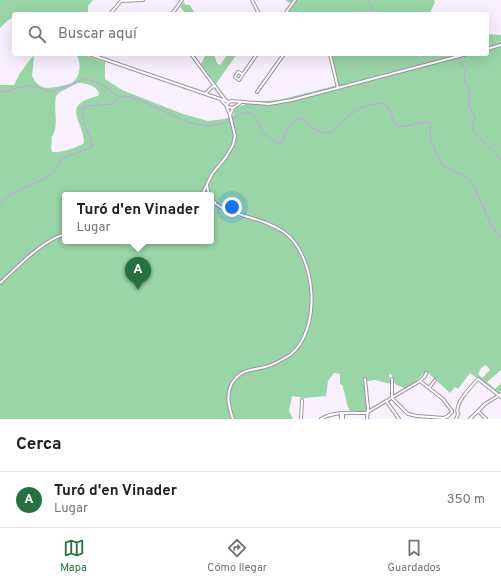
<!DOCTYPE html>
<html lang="es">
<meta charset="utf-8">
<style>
body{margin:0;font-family:Overpass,sans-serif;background:#f2f2f2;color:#202124}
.you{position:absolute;left:232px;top:207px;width:14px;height:14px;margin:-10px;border:3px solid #fff;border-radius:50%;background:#1a73e8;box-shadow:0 0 0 6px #1a73e833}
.badge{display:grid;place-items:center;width:26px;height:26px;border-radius:50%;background:#257240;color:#fff;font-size:13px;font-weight:700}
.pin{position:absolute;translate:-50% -33px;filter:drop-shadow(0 1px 2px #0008)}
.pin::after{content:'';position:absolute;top:21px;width:14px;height:12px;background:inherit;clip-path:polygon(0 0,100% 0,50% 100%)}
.popup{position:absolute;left:62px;top:192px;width:152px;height:52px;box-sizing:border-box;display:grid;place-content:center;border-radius:4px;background:#fff;filter:drop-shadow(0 1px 3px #0005);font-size:13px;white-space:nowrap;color:#757577}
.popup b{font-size:15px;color:#202124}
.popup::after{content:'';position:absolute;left:50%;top:100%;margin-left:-8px;border:8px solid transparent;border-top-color:#fff}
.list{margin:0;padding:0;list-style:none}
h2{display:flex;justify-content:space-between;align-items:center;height:52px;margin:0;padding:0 16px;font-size:17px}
h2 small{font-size:13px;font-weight:400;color:#757577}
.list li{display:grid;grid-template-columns:26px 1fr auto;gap:12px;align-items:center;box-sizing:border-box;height:56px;padding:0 16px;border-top:1px solid #e0e0e0}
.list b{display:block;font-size:15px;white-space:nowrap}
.list p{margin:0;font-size:13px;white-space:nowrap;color:#757577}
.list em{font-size:13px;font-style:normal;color:#757577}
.icon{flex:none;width:22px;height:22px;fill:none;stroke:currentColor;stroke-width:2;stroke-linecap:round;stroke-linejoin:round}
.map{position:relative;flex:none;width:501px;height:419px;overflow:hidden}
.search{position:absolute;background:#fff;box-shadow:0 4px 16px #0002;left:12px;right:12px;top:12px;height:44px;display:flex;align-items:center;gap:10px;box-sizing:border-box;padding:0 14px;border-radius:4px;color:#757577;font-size:15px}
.sheet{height:108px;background:#fff}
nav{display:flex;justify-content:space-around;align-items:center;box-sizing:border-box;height:56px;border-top:1px solid #e0e0e0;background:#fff;font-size:11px;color:#757577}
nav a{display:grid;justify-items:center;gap:2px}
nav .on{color:#257240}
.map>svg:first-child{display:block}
</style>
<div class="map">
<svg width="501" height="419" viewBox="0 0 501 419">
<rect width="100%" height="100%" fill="#f8f1fd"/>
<!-- green -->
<g fill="#9ad5a8" fill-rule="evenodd">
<path d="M0 0H93L88 6V14H14V17L7 21 0 28Z"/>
<path d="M285 0H434L435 2 430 13 432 14H287L293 5Z"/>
<path d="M184 2 185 5H190L195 14H186L180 7Z"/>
<path d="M487 34 501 35V370L487 382 495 389 501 383V391L498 393 470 373 458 389 455 387 450 393 426 371 413 384 406 389 395 384 391 374 389 375 391 384 375 380 368 381 363 378 367 404 366 412 352 413C345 405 347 398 343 388V386L340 384V374L334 373 328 381 326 396 304 398 292 396 289 411 293 419H0V85H14L20 73 33 56 34 57 32 76C39 90 47 89 61 86 63 85 67 85 70 84 81 79 82 63 76 54H81L105 62V79L122 90 183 114 208 121 225 119 233 115 235 108 252 102 279 100 338 85 331 54H487ZM78 83C86 83 94 85 99 92L98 96C59 105 84 121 84 143 76 148 61 153 52 152L51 147 52 139 51 138C60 126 53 110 56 96L60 92ZM65 195H211V241H65ZM486 365 490 370 482 378 478 374 481 368Z"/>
<path d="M206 54H214L217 63 220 65 228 54H237L216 84 201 64Z"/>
</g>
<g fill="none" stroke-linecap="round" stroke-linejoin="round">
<!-- stream -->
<g stroke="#c89ce6" stroke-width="1">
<path d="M368 0 374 12 379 14"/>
<path d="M415 54 423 56 444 54"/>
<path d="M451 54 453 55"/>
<path d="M457 59 466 70 464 79 470 92 469 105 475 117C474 120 472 124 472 127 473 136 495 150 501 159"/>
<path d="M0 92C9 92 17 87 26 86 36 85 43 91 52 92L86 78 105 87 120 97"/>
<path d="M0 204C15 183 53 187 61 159L92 147C93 134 80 127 83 108L88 106 113 104C116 101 118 97 123 96 133 95 174 117 188 122 205 128 219 126 235 118 239 116 243 111 248 112 257 113 259 127 264 133 268 137 274 141 279 144L283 142C284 132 290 123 298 118 313 125 312 133 331 133 345 118 361 103 383 103 393 108 389 121 399 126 407 129 419 119 431 123L430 134 432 142 442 166 464 175 473 183 490 223 501 238"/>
</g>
<defs>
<g id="street">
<path d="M252 0 259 14"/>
<path d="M110 14 121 1 143 0"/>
<path d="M172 14 182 0"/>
<path d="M285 14 295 0"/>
<path d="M487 49 501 45"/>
<path d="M89 54 229 102"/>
<path d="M191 54 226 101"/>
<path d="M330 54 338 88"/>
<path d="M242 74 238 72 235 77 239 80 257 54"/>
<path d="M257 92 284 54"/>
<path d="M205 94 212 87 215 86"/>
<path d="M221 100 228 107 233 108"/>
<path d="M226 105 231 101 269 104 292 100 467 54"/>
<path d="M230 115 233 108 240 103"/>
<path d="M207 186 209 195"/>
<path d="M202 195 212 174 226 157 233 145 235 136 230 115 226 105"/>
<path d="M211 198 216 204 222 208C242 217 265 219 284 232 317 256 322 330 290 355 282 360 274 365 265 367 254 370 243 369 235 379 225 391 228 405 233 419"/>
<path d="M0 283C19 266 40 242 65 234"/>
<path d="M365 379 368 408 367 419"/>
<path d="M392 379V398L408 414 417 416 444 418 448 416 452 412"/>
<path d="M420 381 443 399 452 411"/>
<path d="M429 388 435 380"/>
<path d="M387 402 399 419"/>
<path d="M478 411 486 419"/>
<path d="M341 413V419"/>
<path d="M343 413V419"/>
<path d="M366 413 420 381 425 376 426 373"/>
<path d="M301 419 302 400"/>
<path d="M321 419C334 411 352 413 366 413"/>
<path d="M456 419 458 414C454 403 471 387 478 379L501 397"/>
<path d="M470 419 485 404 501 394"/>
</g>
</defs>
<!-- street casing -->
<use href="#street" stroke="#9b95a0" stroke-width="4"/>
<!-- street -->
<use href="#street" stroke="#fff" stroke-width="2"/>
</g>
</svg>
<div class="you"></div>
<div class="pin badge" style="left:138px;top:290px">A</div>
<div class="popup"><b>Turó d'en Vinader</b>Lugar</div>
<div class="search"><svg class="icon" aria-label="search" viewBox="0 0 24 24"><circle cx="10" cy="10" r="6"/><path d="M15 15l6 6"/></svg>Buscar aquí</div>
</div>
<section class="sheet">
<h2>Cerca<small></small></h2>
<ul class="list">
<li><span class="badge">A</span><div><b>Turó d'en Vinader</b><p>Lugar</p></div><em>350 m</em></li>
</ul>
</section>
<nav>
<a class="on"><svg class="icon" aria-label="map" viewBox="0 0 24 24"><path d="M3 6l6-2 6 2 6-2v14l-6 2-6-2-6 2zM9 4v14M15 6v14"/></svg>Mapa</a>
<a><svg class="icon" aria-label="directions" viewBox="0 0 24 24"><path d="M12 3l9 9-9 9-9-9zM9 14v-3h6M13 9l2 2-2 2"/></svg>Cómo llegar</a>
<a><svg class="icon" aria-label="saved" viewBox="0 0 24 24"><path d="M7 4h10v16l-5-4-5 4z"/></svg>Guardados</a>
</nav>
